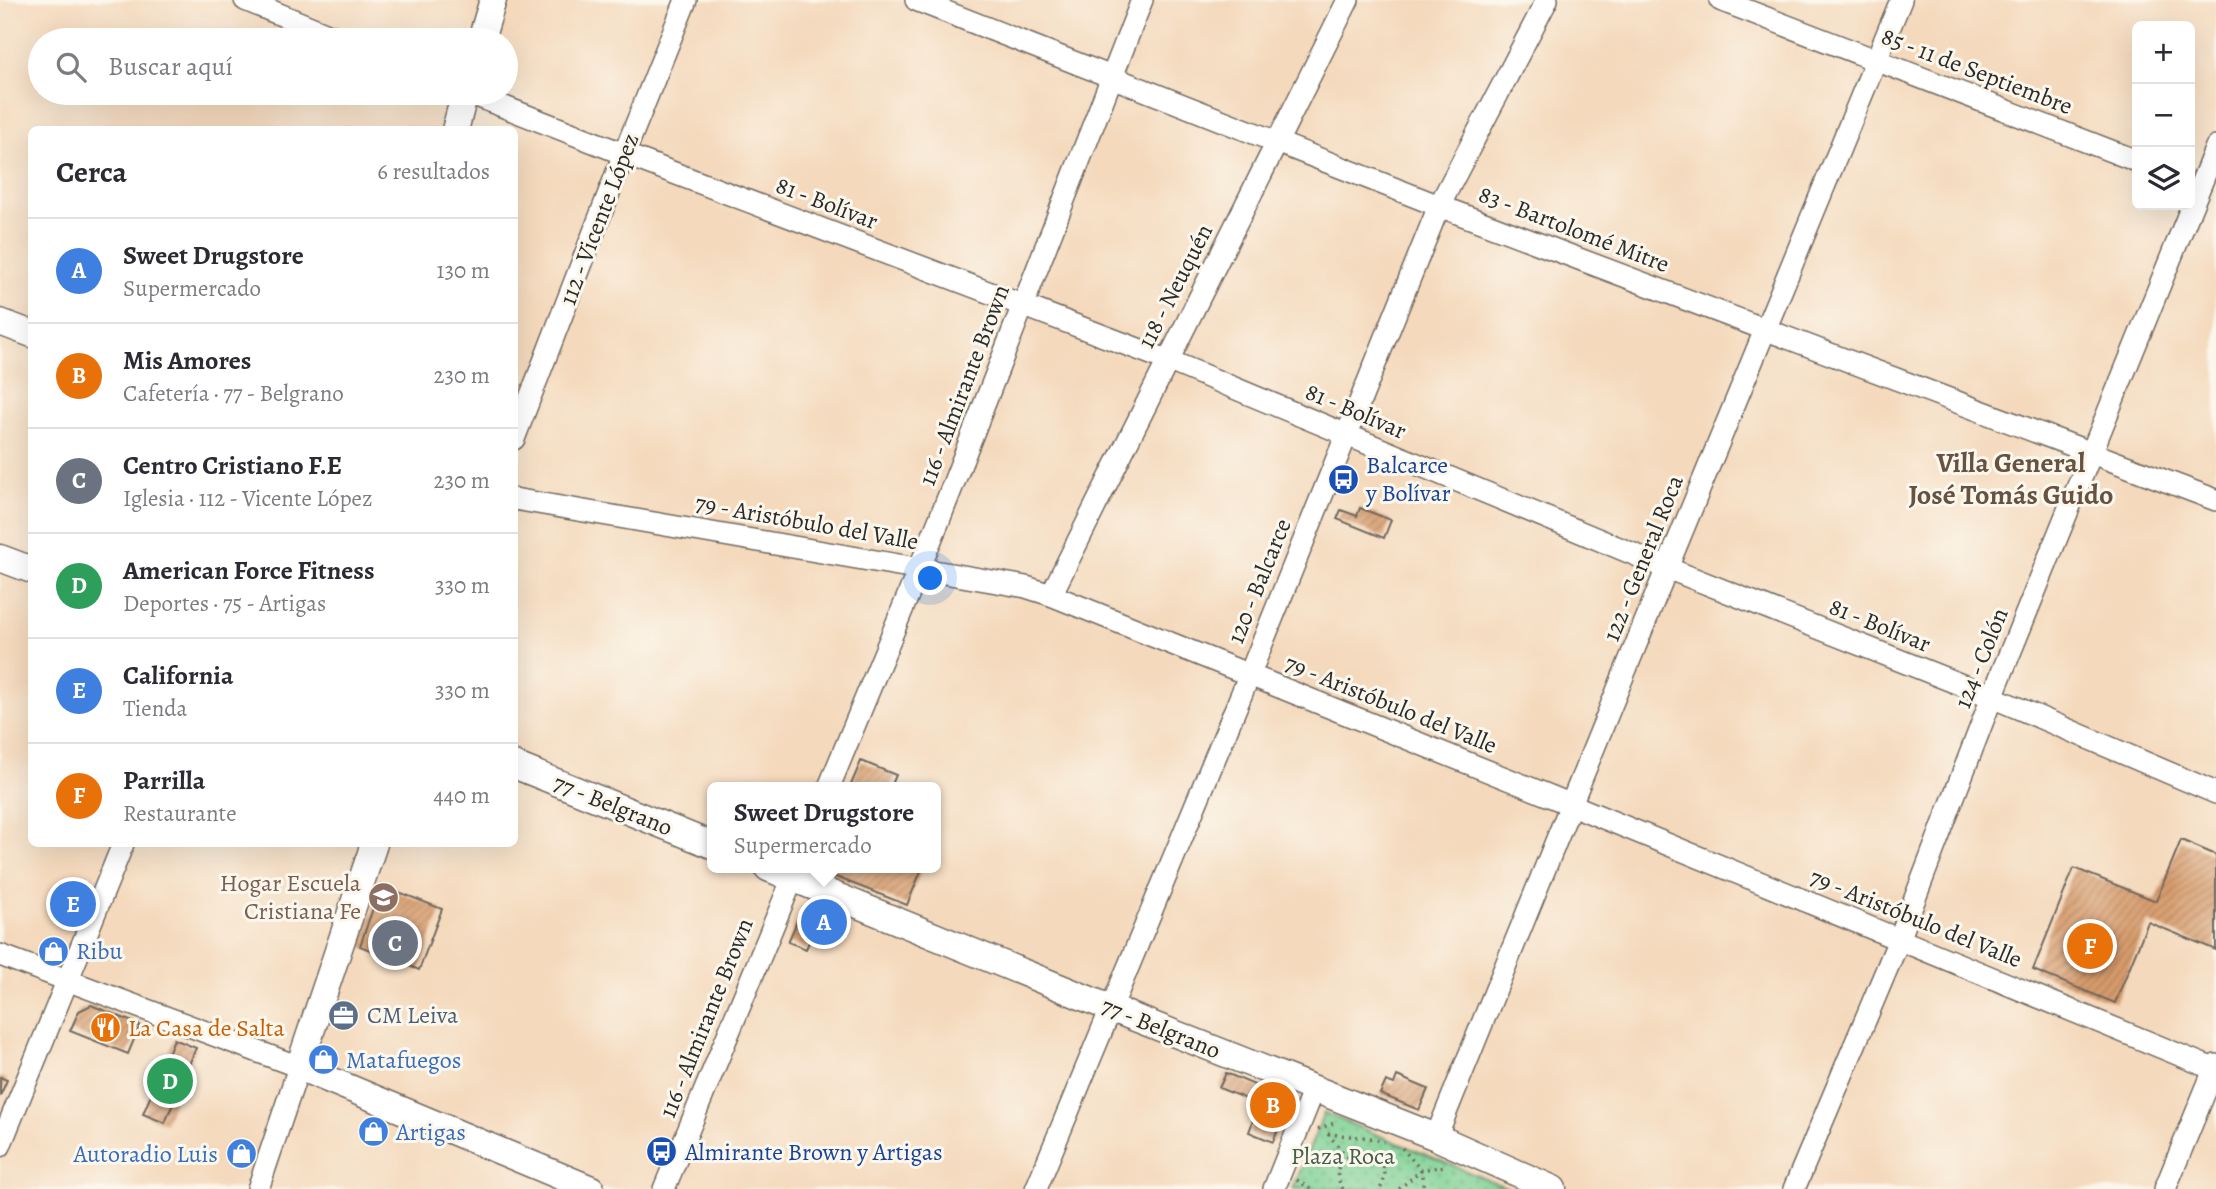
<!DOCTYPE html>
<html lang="es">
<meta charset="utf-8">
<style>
body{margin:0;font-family:Alegreya,serif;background:#f7f7f7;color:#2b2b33}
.controls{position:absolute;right:21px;top:21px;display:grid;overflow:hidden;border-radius:10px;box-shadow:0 7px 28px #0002}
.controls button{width:63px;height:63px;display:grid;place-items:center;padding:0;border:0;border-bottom:2px solid #e1e1e2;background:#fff;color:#2b2b33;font:35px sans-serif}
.you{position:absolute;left:931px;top:579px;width:24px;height:24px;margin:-18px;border:5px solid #fff;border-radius:50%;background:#1a73e8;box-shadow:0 0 0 10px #1a73e833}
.badge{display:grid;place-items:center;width:46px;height:46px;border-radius:50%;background:#d1495b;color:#fff;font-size:23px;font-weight:700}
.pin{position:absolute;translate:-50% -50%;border:4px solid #fff;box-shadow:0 2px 7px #0006}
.popup{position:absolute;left:707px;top:782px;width:234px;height:91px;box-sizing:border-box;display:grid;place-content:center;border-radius:10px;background:#fff;filter:drop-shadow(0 2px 5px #0005);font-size:23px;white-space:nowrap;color:#7c7c81}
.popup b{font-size:26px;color:#2b2b33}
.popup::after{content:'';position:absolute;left:50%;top:100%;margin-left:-14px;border:14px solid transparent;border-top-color:#fff}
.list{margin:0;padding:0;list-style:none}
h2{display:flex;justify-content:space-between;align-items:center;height:91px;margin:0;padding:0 28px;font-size:30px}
h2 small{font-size:23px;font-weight:400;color:#7c7c81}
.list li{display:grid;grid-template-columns:46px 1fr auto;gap:21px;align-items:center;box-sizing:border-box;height:105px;padding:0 28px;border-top:2px solid #e1e1e2}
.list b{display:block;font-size:26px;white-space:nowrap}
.list p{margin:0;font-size:23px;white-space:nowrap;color:#7c7c81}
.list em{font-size:23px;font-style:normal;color:#7c7c81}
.icon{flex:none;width:38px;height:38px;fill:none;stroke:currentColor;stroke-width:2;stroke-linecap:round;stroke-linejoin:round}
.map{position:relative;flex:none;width:2216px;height:1189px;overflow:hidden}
.search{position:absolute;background:#fff;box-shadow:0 7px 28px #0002;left:28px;top:28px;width:490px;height:77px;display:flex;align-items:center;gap:18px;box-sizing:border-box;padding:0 24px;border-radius:38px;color:#7c7c81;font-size:26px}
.panel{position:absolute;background:#fff;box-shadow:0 7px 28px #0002;left:28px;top:126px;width:490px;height:721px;border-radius:10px}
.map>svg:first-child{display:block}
</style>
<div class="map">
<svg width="2216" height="1189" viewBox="0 0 2216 1189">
<defs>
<pattern id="park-dots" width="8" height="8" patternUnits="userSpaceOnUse" patternTransform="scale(1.75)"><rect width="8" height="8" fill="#7ed194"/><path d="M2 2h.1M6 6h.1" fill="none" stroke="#67aa79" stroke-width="1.8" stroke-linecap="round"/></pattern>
<pattern id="building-hatch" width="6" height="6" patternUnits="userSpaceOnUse" patternTransform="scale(1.75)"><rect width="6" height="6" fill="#d79b6c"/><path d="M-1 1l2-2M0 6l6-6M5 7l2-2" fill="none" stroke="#af7f59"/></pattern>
</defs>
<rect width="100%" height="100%" fill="#fbf7ec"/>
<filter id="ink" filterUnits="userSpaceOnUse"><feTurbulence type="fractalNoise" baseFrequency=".0143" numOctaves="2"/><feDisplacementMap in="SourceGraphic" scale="14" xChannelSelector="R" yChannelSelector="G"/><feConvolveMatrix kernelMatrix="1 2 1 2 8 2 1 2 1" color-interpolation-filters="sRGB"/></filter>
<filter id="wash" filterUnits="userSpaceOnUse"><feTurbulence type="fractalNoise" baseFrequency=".00686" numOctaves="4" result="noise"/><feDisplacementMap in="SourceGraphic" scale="28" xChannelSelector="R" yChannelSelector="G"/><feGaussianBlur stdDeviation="1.57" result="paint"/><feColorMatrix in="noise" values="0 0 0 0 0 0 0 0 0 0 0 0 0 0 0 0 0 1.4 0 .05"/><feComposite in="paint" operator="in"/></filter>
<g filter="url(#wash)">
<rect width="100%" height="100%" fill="#f4d9bc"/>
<!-- park -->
<path fill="url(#park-dots)" stroke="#547e60" stroke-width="2" d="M1324 1113 1510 1189H1293Z"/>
<g id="blocks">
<!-- building -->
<g fill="url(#building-hatch)">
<path d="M1360 508 1391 520 1384 538 1337 519 1341 510 1357 516Z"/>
<path d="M861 761 896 775 891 787H850Z"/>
<path d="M2181 840 2216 855V950L2148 922 2115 1003 2033 970 2074 868 2156 901Z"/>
<path d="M813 868H912L921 871 907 905Z"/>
<path d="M381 885 442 909 419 970 360 946Z"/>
<path d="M810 905 847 921 838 941 814 930 806 949 788 942 803 908Z"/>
<path d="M91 1005 140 1025 128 1054 70 1031 79 1011Z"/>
<path d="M174 1039 196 1048 165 1123 143 1114Z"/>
<path d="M1226 1073 1290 1100 1273 1142 1249 1132 1259 1104 1219 1088Z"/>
<path d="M1397 1076 1428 1089 1419 1110 1380 1094 1386 1081 1394 1084Z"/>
<path d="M0 1077 7 1080 0 1096Z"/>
</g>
</g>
</g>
<g filter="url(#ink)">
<use href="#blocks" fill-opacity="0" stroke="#71685e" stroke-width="2"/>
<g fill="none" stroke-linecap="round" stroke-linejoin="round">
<defs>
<g id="minor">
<path d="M245 0 342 40"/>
<path d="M916 0 1439 206 2216 500"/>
<path d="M1720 0 2137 161"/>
<path d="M469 93 624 154 1167 360 1667 568 1992 697 2216 793"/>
<path d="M514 439 624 154 686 0"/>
<path d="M514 499 1026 587 1051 595 1572 805 2216 1070"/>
<path d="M1051 595 1348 0"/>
<path d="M829 787 938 523 1142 0"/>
<path d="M0 955 299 1067 258 1189"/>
<path d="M1436 1137 1667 568 1901 0"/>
<path d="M0 1146 123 844"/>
<path d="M664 1189 797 868"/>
<path d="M1036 1189 1249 676 1439 206 1547 0"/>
<path d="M1274 1189 1314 1089"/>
<path d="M1794 1189 1899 940 1992 697 2216 147"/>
<path d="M2165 1189 2216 1065"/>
</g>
<g id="tertiary">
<path d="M481 40 493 0"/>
<path d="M455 130 465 93"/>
<path d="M0 322 32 334"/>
<path d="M0 558 32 570"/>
<path d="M514 765 712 845"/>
<path d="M374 844 299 1067 591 1189"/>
<path d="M768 868 1110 1008 1436 1137 1553 1189"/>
</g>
</defs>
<!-- minor casing -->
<use href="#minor" stroke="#71685e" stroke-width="24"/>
<!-- tertiary casing -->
<use href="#tertiary" stroke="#71685e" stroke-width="29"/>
<!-- path -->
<g stroke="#71685e" stroke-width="3.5" stroke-dasharray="2 5" stroke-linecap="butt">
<path d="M1318 1129 1337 1122"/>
<path d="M1328 1134 1370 1138 1384 1142"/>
<path d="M1328 1134 1347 1157"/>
<path d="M1402 1148 1421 1170 1424 1189"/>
<path d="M1297 1180 1310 1189"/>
<path d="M1343 1189C1315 1144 1406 1141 1380 1189"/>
<path d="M1399 1189 1421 1170 1445 1166"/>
</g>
<!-- minor -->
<use href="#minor" stroke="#fff" stroke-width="21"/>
<!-- tertiary -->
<use href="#tertiary" stroke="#fff" stroke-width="26"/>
</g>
</g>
<!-- icons -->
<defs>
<symbol id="bus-disc" viewBox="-11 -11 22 22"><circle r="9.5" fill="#1a4fb4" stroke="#fbf7ec"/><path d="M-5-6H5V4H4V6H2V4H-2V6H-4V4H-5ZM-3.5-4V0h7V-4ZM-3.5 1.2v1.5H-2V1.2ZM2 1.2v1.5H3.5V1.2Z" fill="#fff"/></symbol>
<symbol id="school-disc" viewBox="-11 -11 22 22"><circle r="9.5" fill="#8d6e63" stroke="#fbf7ec"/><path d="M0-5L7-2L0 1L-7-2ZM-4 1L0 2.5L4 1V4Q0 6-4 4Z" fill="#fff"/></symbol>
<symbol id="shop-disc" viewBox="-11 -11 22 22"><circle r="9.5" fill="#3f7fe0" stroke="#fbf7ec"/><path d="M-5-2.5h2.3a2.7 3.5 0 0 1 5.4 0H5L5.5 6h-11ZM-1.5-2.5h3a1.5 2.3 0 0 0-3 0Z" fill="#fff"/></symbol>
<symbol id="office-disc" viewBox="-11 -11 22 22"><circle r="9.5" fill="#5c6f8a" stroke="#fbf7ec"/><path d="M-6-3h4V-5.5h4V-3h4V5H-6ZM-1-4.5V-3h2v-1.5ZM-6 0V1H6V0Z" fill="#fff"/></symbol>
<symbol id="restaurant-disc" viewBox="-11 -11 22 22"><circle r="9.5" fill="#e8710a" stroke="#fbf7ec"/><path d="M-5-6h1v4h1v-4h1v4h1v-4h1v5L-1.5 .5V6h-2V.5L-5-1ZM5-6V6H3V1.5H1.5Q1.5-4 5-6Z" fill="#fff"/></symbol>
</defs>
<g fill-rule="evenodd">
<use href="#bus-disc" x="1326" y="462" width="35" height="35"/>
<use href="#school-disc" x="366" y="880" width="35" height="35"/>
<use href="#shop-disc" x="36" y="934" width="35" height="35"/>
<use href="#office-disc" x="326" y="998" width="35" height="35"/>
<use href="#restaurant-disc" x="88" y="1010" width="35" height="35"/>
<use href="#shop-disc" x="306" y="1042" width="35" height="35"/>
<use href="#shop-disc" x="356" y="1114" width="35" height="35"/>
<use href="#bus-disc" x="644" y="1134" width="35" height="35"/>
<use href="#shop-disc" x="224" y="1136" width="35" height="35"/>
</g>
<g text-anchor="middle" stroke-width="6" stroke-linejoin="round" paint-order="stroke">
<!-- street labels -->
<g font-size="24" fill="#2b2b2b" stroke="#fbf7ec">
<text transform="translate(1977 71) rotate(21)" y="8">85 - 11 de Septiembre</text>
<text transform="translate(827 203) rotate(21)" y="8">81 - Bolívar</text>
<text transform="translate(599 219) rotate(-69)" y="8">112 - Vicente López</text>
<text transform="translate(1574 229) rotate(21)" y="8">83 - Bartolomé Mitre</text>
<text transform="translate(1175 286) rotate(-63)" y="8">118 - Neuquén</text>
<text transform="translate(964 385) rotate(-69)" y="8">116 - Almirante Brown</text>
<text transform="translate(1356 411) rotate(23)" y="8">81 - Bolívar</text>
<text transform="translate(807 522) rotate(10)" y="8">79 - Aristóbulo del Valle</text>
<text transform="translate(1643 558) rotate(-68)" y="8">122 - General Roca</text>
<text transform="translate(1259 581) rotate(-68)" y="8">120 - Balcarce</text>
<text transform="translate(1880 625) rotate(22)" y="8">81 - Bolívar</text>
<text transform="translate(1981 658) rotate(-68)" y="8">124 - Colón</text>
<text transform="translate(1391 704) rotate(22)" y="8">79 - Aristóbulo del Valle</text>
<text transform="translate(613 805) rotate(22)" y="8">77 - Belgrano</text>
<text transform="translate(1916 918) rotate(22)" y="8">79 - Aristóbulo del Valle</text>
<text transform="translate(706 1018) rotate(-68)" y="8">116 - Almirante Brown</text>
<text transform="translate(1161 1028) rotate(22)" y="8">77 - Belgrano</text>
</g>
<!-- transit labels -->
<g font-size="24" fill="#164399" stroke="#fbf7ec" text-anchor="start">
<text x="1366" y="473">Balcarce<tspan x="1366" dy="28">y Bolívar</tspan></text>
<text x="685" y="1160">Almirante Brown y Artigas</text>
</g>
<!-- education labels -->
<g font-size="24" fill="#785e54" stroke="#fbf7ec" text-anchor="end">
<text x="361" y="891">Hogar Escuela<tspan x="361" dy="28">Cristiana Fe</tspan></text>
</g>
<!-- shop labels -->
<g font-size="24" fill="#366cbe" stroke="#fbf7ec" text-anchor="start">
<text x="76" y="959">Ribu</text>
<text x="346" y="1068">Matafuegos</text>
<text x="396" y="1140">Artigas</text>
<text x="218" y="1162" text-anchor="end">Autoradio Luis</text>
</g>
<!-- service labels -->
<g font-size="24" fill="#4e5e75" stroke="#fbf7ec" text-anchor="start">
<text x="367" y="1023">CM Leiva</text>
</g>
<!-- food labels -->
<g font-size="24" fill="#c56008" stroke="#fbf7ec" text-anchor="start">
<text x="128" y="1036">La Casa de Salta</text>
</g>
<!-- park labels -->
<g font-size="24" fill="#445d4a" stroke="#fbf7ec">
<text x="1343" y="1164">Plaza Roca</text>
</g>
<!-- quarter labels -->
<g font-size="28" font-weight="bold" fill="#675242" stroke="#fbf7ec">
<text x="2011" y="472">Villa General<tspan x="2011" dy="32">José Tomás Guido</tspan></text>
</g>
</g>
</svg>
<div class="controls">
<button>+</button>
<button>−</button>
<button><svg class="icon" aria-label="layers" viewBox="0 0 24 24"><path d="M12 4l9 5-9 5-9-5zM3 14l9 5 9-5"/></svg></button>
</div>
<div class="you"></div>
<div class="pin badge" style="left:824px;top:922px;background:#3f7fe0">A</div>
<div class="popup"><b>Sweet Drugstore</b>Supermercado</div>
<div class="pin badge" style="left:1273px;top:1105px;background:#e8710a">B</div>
<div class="pin badge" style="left:395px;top:943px;background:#6b7280">C</div>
<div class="pin badge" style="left:170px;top:1081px;background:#2e9e5b">D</div>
<div class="pin badge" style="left:73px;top:904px;background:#3f7fe0">E</div>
<div class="pin badge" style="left:2090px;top:946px;background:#e8710a">F</div>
<div class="search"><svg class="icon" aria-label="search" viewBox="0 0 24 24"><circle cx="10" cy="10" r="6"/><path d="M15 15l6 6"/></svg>Buscar aquí</div>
<section class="panel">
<h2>Cerca<small>6 resultados</small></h2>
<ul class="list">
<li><span class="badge" style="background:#3f7fe0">A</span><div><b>Sweet Drugstore</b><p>Supermercado</p></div><em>130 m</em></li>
<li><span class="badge" style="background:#e8710a">B</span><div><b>Mis Amores</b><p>Cafetería · 77 - Belgrano</p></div><em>230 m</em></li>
<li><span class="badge" style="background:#6b7280">C</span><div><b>Centro Cristiano F.E</b><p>Iglesia · 112 - Vicente López</p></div><em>230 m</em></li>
<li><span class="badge" style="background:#2e9e5b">D</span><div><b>American Force Fitness</b><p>Deportes · 75 - Artigas</p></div><em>330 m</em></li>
<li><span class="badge" style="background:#3f7fe0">E</span><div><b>California</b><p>Tienda</p></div><em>330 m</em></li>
<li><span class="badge" style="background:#e8710a">F</span><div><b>Parrilla</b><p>Restaurante</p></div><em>440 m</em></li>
</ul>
</section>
</div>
